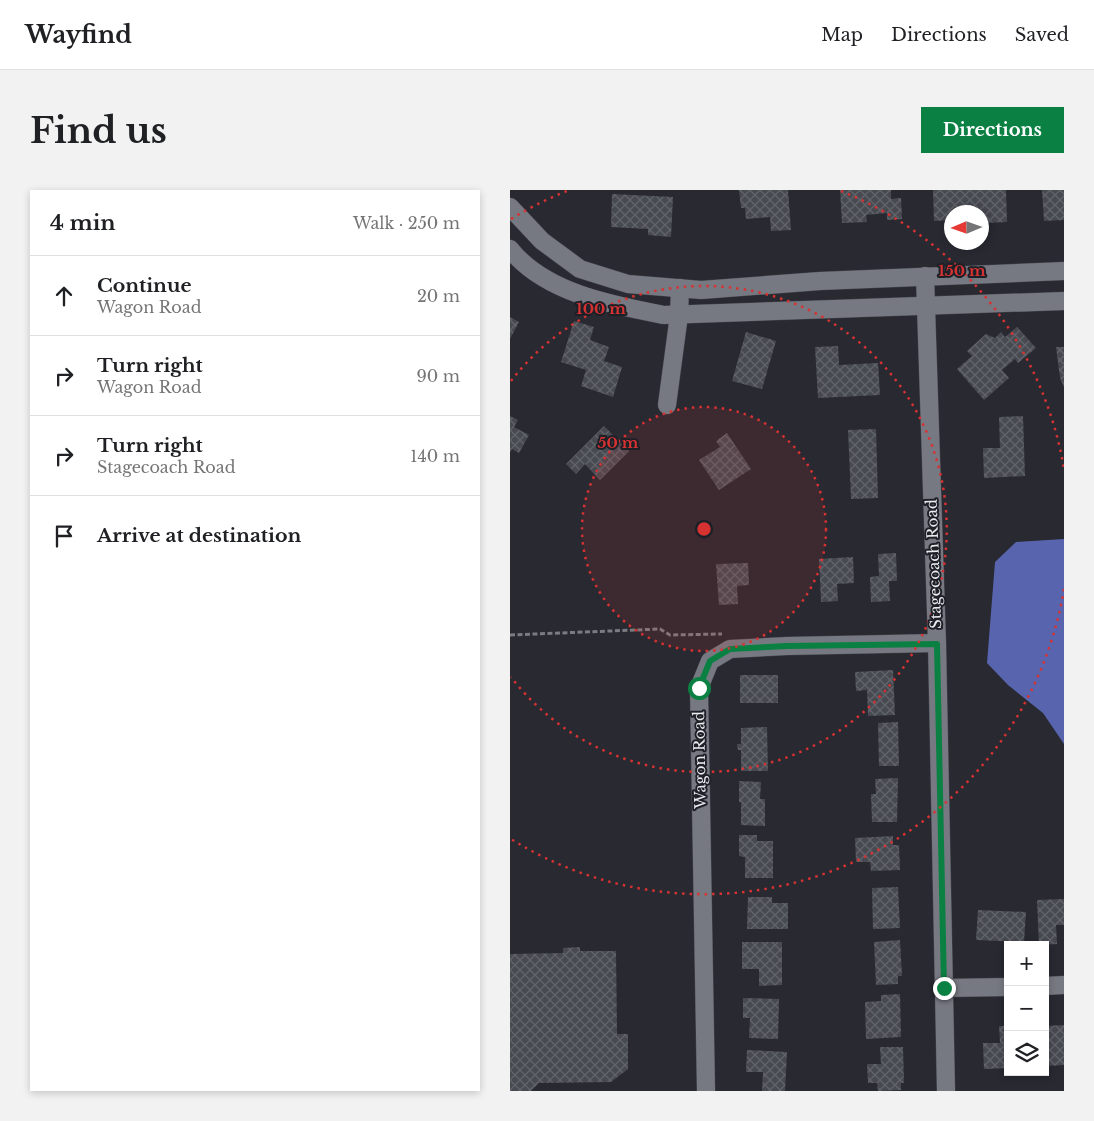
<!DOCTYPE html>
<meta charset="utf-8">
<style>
body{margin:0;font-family:"Libre Baskerville",serif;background:#f2f2f2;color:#202124}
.controls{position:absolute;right:15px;bottom:15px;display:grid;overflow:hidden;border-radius:0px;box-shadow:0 2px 8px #0003}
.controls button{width:45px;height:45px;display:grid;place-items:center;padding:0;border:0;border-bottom:1px solid #e0e0e0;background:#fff;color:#202124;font:25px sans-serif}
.compass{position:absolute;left:434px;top:15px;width:45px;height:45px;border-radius:50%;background:#fff;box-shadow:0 2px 8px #0003;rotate:268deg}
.stop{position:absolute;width:15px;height:15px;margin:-11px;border:4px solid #0b8043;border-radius:50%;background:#fff}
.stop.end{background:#0b8043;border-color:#fff;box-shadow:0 1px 5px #0008}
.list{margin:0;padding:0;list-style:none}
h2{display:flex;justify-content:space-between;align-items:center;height:65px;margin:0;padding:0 20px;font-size:21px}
h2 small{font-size:16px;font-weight:400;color:#757577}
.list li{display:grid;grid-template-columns:32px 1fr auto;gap:15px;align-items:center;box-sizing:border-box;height:80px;padding:0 20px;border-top:1px solid #e0e0e0}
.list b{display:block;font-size:19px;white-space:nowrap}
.list p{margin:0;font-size:16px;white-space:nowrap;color:#757577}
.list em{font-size:16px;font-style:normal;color:#757577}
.icon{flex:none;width:28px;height:28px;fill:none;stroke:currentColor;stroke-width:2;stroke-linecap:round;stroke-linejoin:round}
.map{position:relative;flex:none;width:554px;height:901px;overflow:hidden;border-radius:0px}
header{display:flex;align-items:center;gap:30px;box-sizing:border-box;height:70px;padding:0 25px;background:#fff;border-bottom:1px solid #e0e0e0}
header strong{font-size:24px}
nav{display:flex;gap:28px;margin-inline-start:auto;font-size:18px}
.intro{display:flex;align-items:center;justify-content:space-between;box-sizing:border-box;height:120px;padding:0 30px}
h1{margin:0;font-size:35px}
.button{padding:12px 22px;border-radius:0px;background:#0b8043;color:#fff;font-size:18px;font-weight:700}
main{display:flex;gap:30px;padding:0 30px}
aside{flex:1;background:#fff;border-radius:0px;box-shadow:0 2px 8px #0003}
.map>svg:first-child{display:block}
</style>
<header>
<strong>Wayfind</strong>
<nav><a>Map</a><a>Directions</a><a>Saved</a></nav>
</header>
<div class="intro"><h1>Find us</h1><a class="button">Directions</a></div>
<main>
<aside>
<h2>4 min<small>Walk · 250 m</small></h2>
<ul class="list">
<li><svg class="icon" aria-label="ahead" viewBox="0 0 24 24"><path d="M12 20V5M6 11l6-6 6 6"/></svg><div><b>Continue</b><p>Wagon Road</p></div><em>20 m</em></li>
<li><svg class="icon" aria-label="right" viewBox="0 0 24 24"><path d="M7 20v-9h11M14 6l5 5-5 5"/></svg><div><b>Turn right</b><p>Wagon Road</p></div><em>90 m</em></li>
<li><svg class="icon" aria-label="right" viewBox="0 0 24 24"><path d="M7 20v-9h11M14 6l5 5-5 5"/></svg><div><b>Turn right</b><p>Stagecoach Road</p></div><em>140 m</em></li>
<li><svg class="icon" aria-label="arrive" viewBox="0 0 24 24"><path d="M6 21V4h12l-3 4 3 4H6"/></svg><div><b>Arrive at destination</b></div></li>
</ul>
</aside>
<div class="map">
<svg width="554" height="901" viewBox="0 0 554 901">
<defs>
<pattern id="building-cross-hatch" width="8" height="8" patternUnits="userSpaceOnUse" patternTransform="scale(1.25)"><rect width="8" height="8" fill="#484a52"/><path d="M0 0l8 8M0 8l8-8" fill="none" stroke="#62646b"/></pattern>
</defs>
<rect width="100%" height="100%" fill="#282931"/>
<!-- water -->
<path fill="#5865ae" d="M554 349V554L533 523 498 495 477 473 485 372 506 352Z"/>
<!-- building -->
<g fill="url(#building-cross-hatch)">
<path d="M229 0H278L281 40 261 41 260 27 236 29 235 18H231Z"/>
<path d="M330 0H381V9L391 8 392 29 377 30V23L356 25 357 32 332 33Z"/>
<path d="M423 0H496L497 32 474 33 473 22H442V30L424 31Z"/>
<path d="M532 0H554V30L534 31Z"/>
<path d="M102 4 163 7 161 47 138 45V39L101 37Z"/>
<path d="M0 127 9 132 0 149Z"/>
<path d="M64 131 84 137 80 150 99 157 94 171 112 177 103 207 71 196 76 180 51 172Z"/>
<path d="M507 137 526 158 508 173 505 169 492 180 499 188 474 210 447 179 462 166 457 161 476 144 485 148 491 142 495 147Z"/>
<path d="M236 142 266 151 252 199 222 191Z"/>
<path d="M328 156 329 175 368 173 370 205 308 208 305 157Z"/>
<path d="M546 157H554V197L550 188Z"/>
<path d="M0 226 8 230 4 237 19 245 9 263 2 259 0 262Z"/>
<path d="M513 226 515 286 474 288 473 258H490L489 227Z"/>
<path d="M94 236 119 261 90 290 75 274 66 284 56 274Z"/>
<path d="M366 239 368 308 341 309 338 240Z"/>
<path d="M217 243 241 279 209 300 189 270 210 257 206 251Z"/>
<path d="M386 363 387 391H379L380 411 361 412 360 387 369 386 368 364Z"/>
<path d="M343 367 344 393 327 394 328 411 311 412 309 369Z"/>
<path d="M238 373 239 395 227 396 228 414 209 415 206 374Z"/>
<path d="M383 480 385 525 358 526 357 500 346 501 345 482Z"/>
<rect x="230" y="485" width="38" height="28"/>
<path d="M388 532 389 576H369L368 533Z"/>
<path d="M257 537 258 581H231V560H228L227 554H231V538Z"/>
<path d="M388 588 387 632H362L361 604H366L365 589Z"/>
<path d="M229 591 251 592 250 609H255V636L231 635V612H229Z"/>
<path d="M229 645H247V651H263V688H235V667L229 666Z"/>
<path d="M383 646V655H389L390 680 361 681 360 672H346L345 648Z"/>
<path d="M388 697 390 738 363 739 362 698Z"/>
<path d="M238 707H262V713H278V739H237Z"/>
<path d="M554 709V735H546L547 754 529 755 527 710Z"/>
<path d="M468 720 516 722 514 752 466 750Z"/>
<path d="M390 750 392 786H388V794L366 795 364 752Z"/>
<path d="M232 752H272V795L249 796V779H232Z"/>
<path d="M70 757V761H106L107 844H118V879L101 892 29 893 21 901H0V764L53 763V758Z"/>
<path d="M390 804 391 847 356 849 355 812 371 811V805Z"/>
<path d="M233 808 269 809 268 849 239 848 240 828H233Z"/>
<path d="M554 835V875L536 876 535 836Z"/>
<path d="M489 836H498V878L474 879 473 853H490Z"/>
<path d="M370 857H393L394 893H391V900L368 901 367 893H358L357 874H371Z"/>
<path d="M237 860 277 862 275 901H252L253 882H236Z"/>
</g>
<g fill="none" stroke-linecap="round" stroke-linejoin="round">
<defs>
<g id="minor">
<path d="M0 17 32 51 70 79 118 94 191 100 310 91 554 81"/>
<path d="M0 59C35 103 102 115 154 125L554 111"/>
<path d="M415 86 427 453 436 901"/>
<path d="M157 215 169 125 170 98"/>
<path d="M535 796 554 795"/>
<path d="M434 798 498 797"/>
<path d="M196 901 189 498 200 471 220 459 277 456 427 453"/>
</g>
</defs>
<!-- minor casing -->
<use href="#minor" stroke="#44464c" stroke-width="19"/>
<!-- path -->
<path stroke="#7b7c82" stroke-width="3" stroke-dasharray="5 2.5" stroke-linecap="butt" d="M0 445 150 439 160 445 212 444"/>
<!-- minor -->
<use href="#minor" stroke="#777982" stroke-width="18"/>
</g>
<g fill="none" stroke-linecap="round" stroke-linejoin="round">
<!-- route -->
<path stroke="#0b8043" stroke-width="6" d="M189 498 200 471 220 459 277 456 427 454 434 798"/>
</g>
<!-- distance rings -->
<circle cx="194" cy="339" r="122" fill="#d73232" fill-opacity=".12"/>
<g fill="none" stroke="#d73232" stroke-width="2.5" stroke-dasharray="2.5 5">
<circle cx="194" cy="339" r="122"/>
<path d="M1 191A243 243 0 1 1 1 487"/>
<path d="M554 399A365 365 0 0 1 1 649M1 29A365 365 0 0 1 57 1M331 1A365 365 0 0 1 554 279"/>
</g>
<g text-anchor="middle" stroke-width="4" stroke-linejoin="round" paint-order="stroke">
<!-- street labels -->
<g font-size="15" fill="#e9ebef" stroke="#1e2027">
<text transform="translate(424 374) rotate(-92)" y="5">Stagecoach Road</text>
<text transform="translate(190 570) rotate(-91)" y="5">Wagon Road</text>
</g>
</g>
<circle cx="194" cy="339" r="8" fill="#d73232" stroke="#1e2027" stroke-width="2.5"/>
<g font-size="15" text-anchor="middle" font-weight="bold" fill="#d73232" stroke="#1e2027" stroke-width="4" stroke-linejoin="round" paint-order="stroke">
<text x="452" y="86">150 m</text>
<text x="91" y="124">100 m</text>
<text x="108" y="258">50 m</text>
</g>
</svg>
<div class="controls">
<button>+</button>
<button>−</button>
<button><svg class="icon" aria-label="layers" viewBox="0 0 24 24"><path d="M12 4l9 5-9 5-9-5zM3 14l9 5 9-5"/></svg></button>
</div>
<svg class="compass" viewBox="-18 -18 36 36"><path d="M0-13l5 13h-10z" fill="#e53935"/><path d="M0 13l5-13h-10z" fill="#757577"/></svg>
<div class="stop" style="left:189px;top:498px"></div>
<div class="stop end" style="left:434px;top:798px"></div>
</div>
</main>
